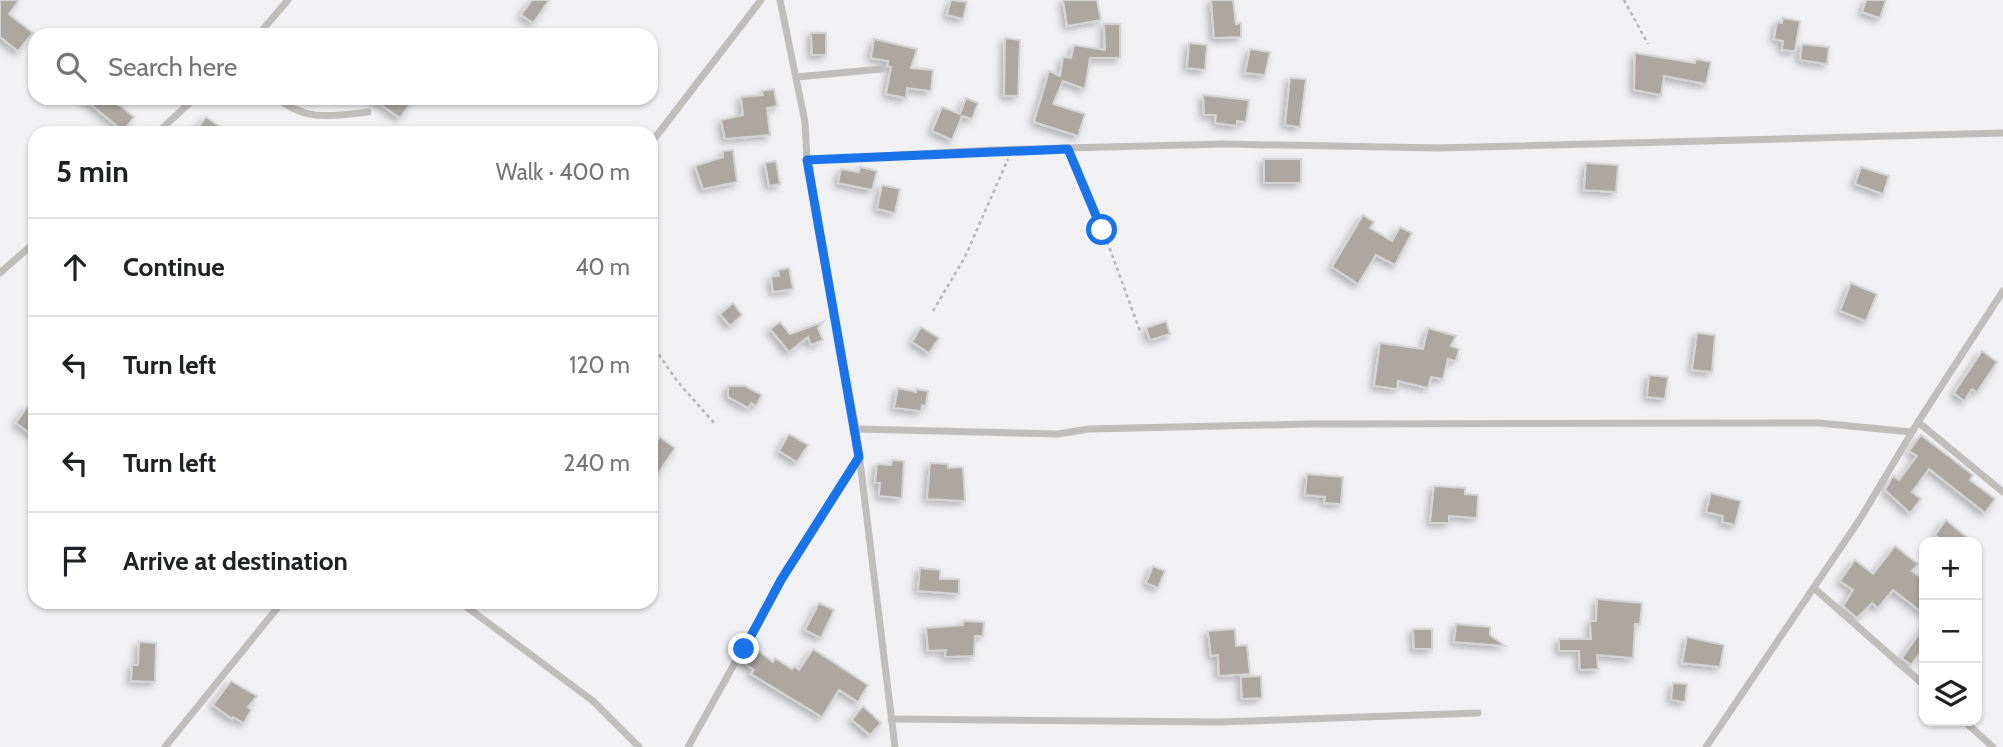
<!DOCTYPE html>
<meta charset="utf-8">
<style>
body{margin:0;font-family:Cabin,sans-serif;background:#f6f6f6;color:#202124}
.controls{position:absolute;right:21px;bottom:21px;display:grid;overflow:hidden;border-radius:14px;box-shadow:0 2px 5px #0004}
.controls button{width:63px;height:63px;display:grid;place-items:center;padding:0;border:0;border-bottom:2px solid #e0e0e0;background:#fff;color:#202124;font:35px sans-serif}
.stop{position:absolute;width:21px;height:21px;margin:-16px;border:5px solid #1a73e8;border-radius:50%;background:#fff}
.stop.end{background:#1a73e8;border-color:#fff;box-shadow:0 2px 7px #0008}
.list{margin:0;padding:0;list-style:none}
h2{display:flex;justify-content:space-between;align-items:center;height:91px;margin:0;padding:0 28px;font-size:30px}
h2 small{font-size:23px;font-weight:400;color:#757577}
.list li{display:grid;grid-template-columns:46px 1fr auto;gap:21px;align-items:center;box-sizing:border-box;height:98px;padding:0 28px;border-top:2px solid #e0e0e0}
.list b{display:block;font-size:26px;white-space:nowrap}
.list em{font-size:23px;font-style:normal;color:#757577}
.icon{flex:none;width:38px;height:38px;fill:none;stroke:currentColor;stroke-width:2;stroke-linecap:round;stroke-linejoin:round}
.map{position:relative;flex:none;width:2003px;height:747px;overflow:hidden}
.search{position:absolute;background:#fff;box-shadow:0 2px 5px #0004;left:28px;top:28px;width:630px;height:77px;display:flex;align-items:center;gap:18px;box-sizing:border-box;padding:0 24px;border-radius:21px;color:#757577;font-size:26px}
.panel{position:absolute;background:#fff;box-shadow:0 2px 5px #0004;left:28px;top:126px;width:630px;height:483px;border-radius:21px}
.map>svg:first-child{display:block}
</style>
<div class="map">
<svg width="2003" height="747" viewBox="0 0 2003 747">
<defs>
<filter id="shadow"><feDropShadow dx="-3.5" dy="3.5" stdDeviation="3.5" flood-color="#0004"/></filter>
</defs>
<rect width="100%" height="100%" fill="#f1f1f4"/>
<!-- building -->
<g fill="#ada7a2" stroke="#d4d4d5" stroke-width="2" filter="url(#shadow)">
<path d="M0 0H19L9 14 33 33 18 51 0 37Z"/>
<path d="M532 0H549L533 23 521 15Z"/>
<path d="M951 0 967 2 963 19 947 15Z"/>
<path d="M1063 0H1097L1101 20 1067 26Z"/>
<path d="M1211 0H1233L1236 24 1241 23V37L1214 38Z"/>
<path d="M1866 0H1886L1880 18 1862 12Z"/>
<path d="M1783 18 1800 21 1795 51 1782 50 1783 41 1774 39 1777 22 1782 23Z"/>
<path d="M1104 24H1120V58H1090L1085 89 1063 81 1053 104 1085 114 1078 136 1034 122 1049 71 1060 76 1063 57 1071 58 1074 45 1105 50Z"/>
<path d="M811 33H826V55H812Z"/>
<path d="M1005 38 1020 40 1018 96H1004Z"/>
<path d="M874 39 917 49 911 68 933 70 931 91 907 88 906 98 886 94 891 67 887 66 888 61 871 58Z"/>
<path d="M1189 43 1207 45 1205 70 1187 68Z"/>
<path d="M1802 44 1829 47 1827 64 1800 60Z"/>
<path d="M1250 49 1270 52 1265 75 1245 73Z"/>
<path d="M1635 53 1695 63 1696 59 1711 62 1706 84 1664 76 1661 95 1634 90Z"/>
<path d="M1290 78 1306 79 1300 127 1285 125Z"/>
<path d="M774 89 777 106 767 108 770 135 725 139 721 120 743 115 741 97 763 95 762 91Z"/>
<path d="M1203 95 1249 100 1246 122 1237 121V126L1215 123 1216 115H1204Z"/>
<path d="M83 98H110L134 117 123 131Z"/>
<path d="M371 98H414L400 118Z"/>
<path d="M966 98 978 103 972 119 962 116 952 140 932 131 942 107 960 114Z"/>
<path d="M206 117 229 133H194Z"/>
<path d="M733 150 737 182 703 189 695 166 723 157V151Z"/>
<rect x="1264" y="159" width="37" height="24"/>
<path d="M776 161 780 184 769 186 765 163Z"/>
<path d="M1586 163 1618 165 1616 192 1584 190Z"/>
<path d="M860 167 877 171 872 190 838 183 841 169 859 172Z"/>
<path d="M1861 167 1889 176 1883 194 1855 184Z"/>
<path d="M882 185 900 189 895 213 877 209Z"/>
<path d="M1363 215 1374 222 1370 228 1392 241 1400 227 1412 233 1395 265 1376 255 1358 284 1332 267Z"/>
<path d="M789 268 793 289 773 292 771 277 779 276 778 270Z"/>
<path d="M1851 283 1877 294 1866 321 1840 311Z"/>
<path d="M733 303 742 315 730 326 720 314Z"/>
<path d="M1166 321 1170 334 1150 340 1146 328Z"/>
<path d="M780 322 790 334 823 322 818 328 823 340 811 345 808 337 789 352 770 329Z"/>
<path d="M921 327 939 338 929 353 912 342Z"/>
<path d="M1428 328 1456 336 1451 346 1459 349 1456 361 1448 359 1443 379 1431 377 1428 388 1398 381 1397 389 1374 386 1380 343 1423 349Z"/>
<path d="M1697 333 1715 335 1712 372 1692 370Z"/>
<path d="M1982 351 1997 362 1977 392 1972 389 1964 401 1954 393Z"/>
<path d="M1649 375 1668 377 1665 399 1647 397Z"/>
<path d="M728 386H745L762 395 756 406 751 403 748 408 728 397Z"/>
<path d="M898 388 916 392V389L928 391 926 406 922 405 921 411 894 408Z"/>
<path d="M27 407 35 412V437L16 423Z"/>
<path d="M789 434 808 445 797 462 779 451Z"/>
<path d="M1921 435 1973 475 1970 480 1995 499 1985 513 1929 469 1912 492 1921 499 1910 513 1885 490 1893 476 1899 480 1917 456 1909 451Z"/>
<path d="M660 437 675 448 651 484V449Z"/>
<path d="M892 460 904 461 902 498 879 496 880 483H875L877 464 891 465Z"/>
<path d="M930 463 948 464V468L963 467 965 501 927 499Z"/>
<path d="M1307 474 1343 477 1341 504 1324 503 1325 497 1305 495Z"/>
<path d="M1434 486 1465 488V494L1478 495 1477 518 1449 516V523H1430Z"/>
<path d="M1711 493 1741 501 1735 525 1722 522 1723 516 1706 512Z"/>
<path d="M1946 520 1973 542H1944L1935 535Z"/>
<path d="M1895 546 1918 564 1912 571 1924 580V614L1893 590 1878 608 1872 603 1857 618 1843 606 1853 590 1840 581 1855 560 1873 574Z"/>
<path d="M1153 566 1165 571 1158 588 1146 583Z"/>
<path d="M920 568 940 570V579H959V594L918 591Z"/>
<path d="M1597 599 1642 603 1640 624H1635L1633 658 1597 655 1598 669 1580 670 1579 651H1559V639H1591L1590 621H1596Z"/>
<path d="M819 603 834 610 821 638 805 630Z"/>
<path d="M963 621 984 622 983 636H975L974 656 945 657 946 650 928 651 926 628 963 625Z"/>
<path d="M1456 624 1490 627V635L1505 646 1454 642Z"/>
<path d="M1924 627V647L1911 665 1902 658Z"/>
<path d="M1235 629 1236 646 1247 645 1250 674 1219 676 1218 655 1211 656 1208 631Z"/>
<path d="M1413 629H1432V649H1414Z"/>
<path d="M1687 637 1724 645 1720 667 1682 663Z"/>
<path d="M139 642 156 643 155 682 131 681 132 665H138Z"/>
<path d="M753 647 773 662 775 658 792 669 794 666 799 670 813 649 868 685 858 702 839 690 822 717 751 674 754 670 742 662Z"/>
<path d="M1261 676 1262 698 1242 699 1241 677Z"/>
<path d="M231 681 257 696 248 707 251 710 244 723 233 717 232 719 213 705Z"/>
<path d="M1673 683 1687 684 1685 702 1671 700Z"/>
<path d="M863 706 881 723 870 735 852 720Z"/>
</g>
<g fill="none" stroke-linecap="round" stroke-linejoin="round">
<!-- path -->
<g stroke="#b8b5b2" stroke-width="2.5" stroke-dasharray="3.5 3.5" stroke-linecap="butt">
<path d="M1624 0 1648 44"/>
<path d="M1071 158 1103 230 1140 331"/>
<path d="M933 311 965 257 1008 159"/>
<path d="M651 343 677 381 715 424"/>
</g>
<!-- street -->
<g stroke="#c0beba" stroke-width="7">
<path d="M780 0 805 122 807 160 819 235 856 429 895 747"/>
<path d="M258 35 288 0"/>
<path d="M797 77 881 69"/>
<path d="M277 98C306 122 333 116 368 112"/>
<path d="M157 133 195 98"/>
<path d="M651 143 761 0"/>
<path d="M807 160 991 150 1225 144 1438 148 2003 133"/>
<path d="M0 273 35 242"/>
<path d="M1918 422 2003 492"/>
<path d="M856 429 1058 434 1089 429 1309 424 1819 423 1911 432"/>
<path d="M1814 588 1924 685"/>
<path d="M460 602 593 701 639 747"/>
<path d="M891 719 1219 722 1478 713"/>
<path d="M1964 721 1993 747"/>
<path d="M165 747 282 602"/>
<path d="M688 747 781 580 859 458"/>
<path d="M1706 747 1860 519 1918 422 2003 291"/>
</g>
</g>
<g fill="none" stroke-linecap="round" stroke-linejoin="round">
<!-- route -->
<path stroke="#1a73e8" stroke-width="9" d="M744 649 781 580 859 457 807 160 1068 149 1102 230"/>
</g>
</svg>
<div class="controls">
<button>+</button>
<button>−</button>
<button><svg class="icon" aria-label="layers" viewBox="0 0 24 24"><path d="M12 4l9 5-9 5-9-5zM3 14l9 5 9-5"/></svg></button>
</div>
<div class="stop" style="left:1102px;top:230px"></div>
<div class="stop end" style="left:744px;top:649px"></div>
<div class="search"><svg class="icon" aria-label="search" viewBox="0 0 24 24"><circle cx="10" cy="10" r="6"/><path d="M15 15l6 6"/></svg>Search here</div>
<section class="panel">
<h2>5 min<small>Walk · 400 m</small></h2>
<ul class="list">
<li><svg class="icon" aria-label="ahead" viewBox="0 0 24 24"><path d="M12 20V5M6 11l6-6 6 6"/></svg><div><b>Continue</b></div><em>40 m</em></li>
<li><svg class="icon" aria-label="left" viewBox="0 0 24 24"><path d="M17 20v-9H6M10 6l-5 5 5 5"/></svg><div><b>Turn left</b></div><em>120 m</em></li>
<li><svg class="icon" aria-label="left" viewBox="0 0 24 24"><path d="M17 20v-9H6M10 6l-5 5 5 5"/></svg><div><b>Turn left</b></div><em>240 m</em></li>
<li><svg class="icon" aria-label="arrive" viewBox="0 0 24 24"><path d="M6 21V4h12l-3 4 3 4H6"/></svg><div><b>Arrive at destination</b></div></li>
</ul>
</section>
</div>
